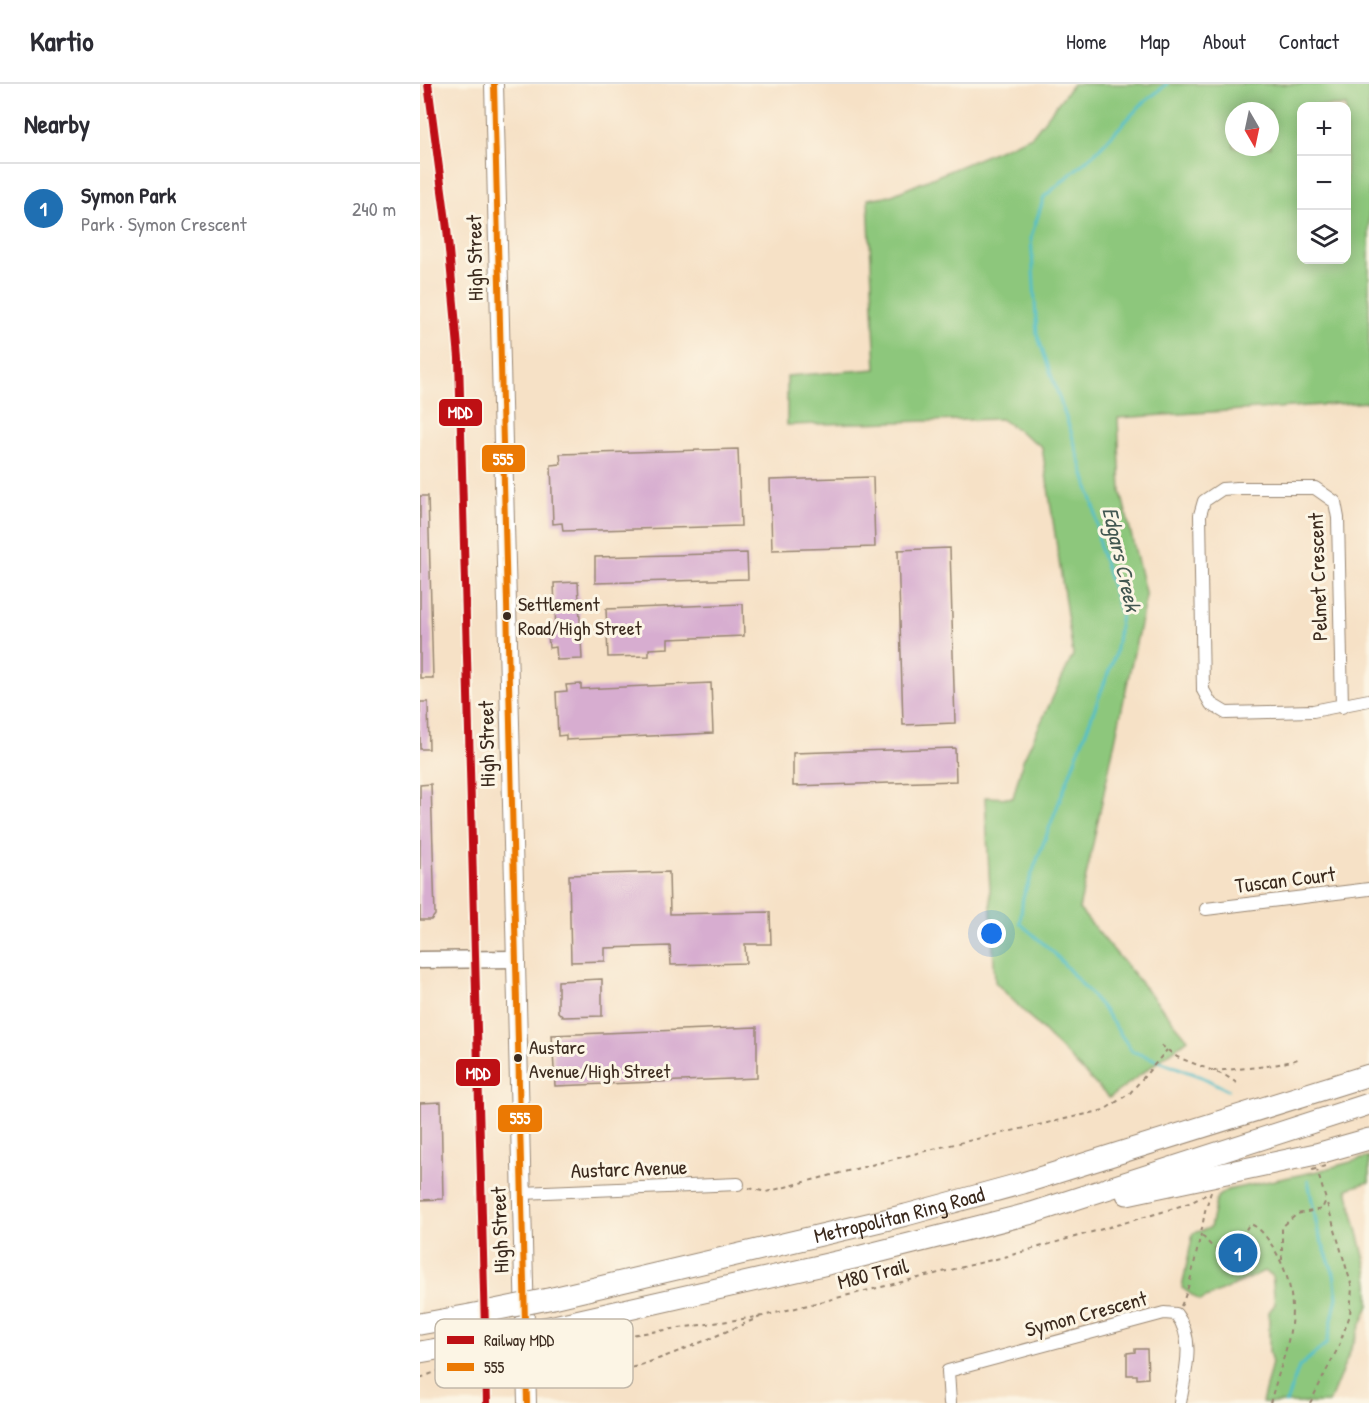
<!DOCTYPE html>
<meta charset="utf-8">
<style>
body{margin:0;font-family:"Patrick Hand",sans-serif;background:#f7f7f7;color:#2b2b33}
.controls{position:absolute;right:18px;top:18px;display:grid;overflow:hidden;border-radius:12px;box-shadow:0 3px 15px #0003}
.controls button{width:54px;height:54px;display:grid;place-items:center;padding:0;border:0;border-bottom:2px solid #e1e1e2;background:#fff;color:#2b2b33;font:30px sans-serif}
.compass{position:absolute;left:805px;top:18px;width:54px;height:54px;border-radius:50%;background:#fff;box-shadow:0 3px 15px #0003;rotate:171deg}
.you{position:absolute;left:572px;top:850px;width:21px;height:21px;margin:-15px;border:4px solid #fff;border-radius:50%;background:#1a73e8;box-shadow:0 0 0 9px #1a73e833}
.badge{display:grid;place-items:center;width:39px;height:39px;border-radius:50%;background:#1f6fb2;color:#fff;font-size:20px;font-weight:700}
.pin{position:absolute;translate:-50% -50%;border:3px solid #fff;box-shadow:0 2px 6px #0006}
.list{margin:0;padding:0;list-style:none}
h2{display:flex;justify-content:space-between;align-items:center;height:78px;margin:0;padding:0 24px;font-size:26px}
h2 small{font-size:20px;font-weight:400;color:#7c7c81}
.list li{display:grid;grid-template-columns:39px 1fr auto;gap:18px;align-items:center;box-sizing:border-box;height:90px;padding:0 24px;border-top:2px solid #e1e1e2}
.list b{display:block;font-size:22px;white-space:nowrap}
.list p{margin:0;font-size:20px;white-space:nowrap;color:#7c7c81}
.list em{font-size:20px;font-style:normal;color:#7c7c81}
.icon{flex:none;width:33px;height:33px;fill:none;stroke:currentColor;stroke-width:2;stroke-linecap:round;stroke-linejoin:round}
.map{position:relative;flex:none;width:949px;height:1319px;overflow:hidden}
header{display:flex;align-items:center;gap:36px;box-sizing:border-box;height:84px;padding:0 30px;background:#fff;border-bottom:2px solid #e1e1e2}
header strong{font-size:28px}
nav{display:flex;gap:33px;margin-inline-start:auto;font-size:21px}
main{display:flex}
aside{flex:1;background:#fff}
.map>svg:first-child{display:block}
</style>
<header>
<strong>Kartio</strong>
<nav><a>Home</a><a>Map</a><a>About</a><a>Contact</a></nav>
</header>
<main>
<aside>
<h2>Nearby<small></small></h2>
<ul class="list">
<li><span class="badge">1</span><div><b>Symon Park</b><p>Park · Symon Crescent</p></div><em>240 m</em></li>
</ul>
</aside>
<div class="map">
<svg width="949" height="1319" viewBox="0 0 949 1319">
<rect width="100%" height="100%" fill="#fcf5e5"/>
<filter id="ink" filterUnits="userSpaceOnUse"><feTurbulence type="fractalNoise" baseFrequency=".0167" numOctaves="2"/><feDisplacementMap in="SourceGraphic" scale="12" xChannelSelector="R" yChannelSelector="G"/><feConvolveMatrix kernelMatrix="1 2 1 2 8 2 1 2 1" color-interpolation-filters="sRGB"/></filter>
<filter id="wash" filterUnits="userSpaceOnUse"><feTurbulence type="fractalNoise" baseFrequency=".008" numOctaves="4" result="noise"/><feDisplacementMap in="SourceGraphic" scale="24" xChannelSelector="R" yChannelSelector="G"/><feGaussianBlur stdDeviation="1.35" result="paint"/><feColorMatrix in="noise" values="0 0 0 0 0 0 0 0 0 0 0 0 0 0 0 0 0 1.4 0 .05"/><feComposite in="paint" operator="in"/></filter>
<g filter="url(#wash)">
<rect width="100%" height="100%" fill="#f6e1c6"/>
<!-- green -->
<g fill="#8dc77b" stroke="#64784c" stroke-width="1.5" fill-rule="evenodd">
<path d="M653 0H949V318L698 334 701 408 726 512 659 825 768 955 689 1014 575 898 565 713 593 714 603 676 653 571 622 363 581 335 367 341V292L456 285 448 115 472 111 612 52ZM926 22V176H882V22ZM814 27H850V63H814Z"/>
<path d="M949 1073V1098L927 1105 946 1180 949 1199V1221L909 1319H842L852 1279 849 1267V1228L855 1220 852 1191 844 1187 780 1217 762 1204 773 1149 790 1144 797 1113 807 1106 898 1087Z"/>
</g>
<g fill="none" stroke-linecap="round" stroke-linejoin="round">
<!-- stream -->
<g stroke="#52bfc9" stroke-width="3">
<path d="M747 0 721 21 676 68 624 113 611 153 617 250 651 348 675 426 680 465 701 530 695 571 603 813 600 839 634 869 682 923 712 967 782 993 808 1006"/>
<path d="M866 1319 879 1283 907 1259 917 1213 914 1190 898 1148 888 1096"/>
</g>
</g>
<g id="blocks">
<!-- building -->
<g fill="#d7add0">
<path d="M318 365 321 442 143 447 142 439 133 440 131 381 141 380 140 370Z"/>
<path d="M453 393 455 463 352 466 350 396Z"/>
<path d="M0 412H8L13 594H0Z"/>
<path d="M530 464 535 639 483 641 478 466Z"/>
<path d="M327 469 328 495 175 499V473Z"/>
<path d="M158 498 162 575 137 576 136 563 129 564 128 548H136L134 499Z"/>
<path d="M323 520 324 552 248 555V564L229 565V572L188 573 186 525Z"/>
<path d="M291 599 293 649 146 656V651L138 652 136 608 147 607 146 601 161 600V605Z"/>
<path d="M0 618H8L9 665H0Z"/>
<path d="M535 664 536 697 373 702V669Z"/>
<path d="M11 700 15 831 11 836H0V701Z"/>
<path d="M249 788 250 830 350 828 351 860H325L326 879 251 881 250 862 185 864V877L151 878 149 791Z"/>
<path d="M182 895V932L143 933 138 928V897Z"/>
<path d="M337 943V994L135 1002 132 951Z"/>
<path d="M21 1018 23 1115 0 1116V1019Z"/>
<path d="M715 1265H727L728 1294 717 1295V1291H707V1269L715 1268Z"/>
</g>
</g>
</g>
<g filter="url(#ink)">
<use href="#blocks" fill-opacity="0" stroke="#988672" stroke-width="1.5"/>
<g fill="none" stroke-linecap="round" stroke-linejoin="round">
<defs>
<g id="street">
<path d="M922 623 918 434 915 418 895 404H817L802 405 784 417 780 431 783 606 791 620 806 629 893 627 949 616"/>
<path d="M786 825 949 805"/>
<path d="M102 1109 318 1100"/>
<path d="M530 1319 528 1287 744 1229 756 1230C776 1256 765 1289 760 1319"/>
</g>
<path id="secondary" d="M0 876 95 875"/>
<path id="primary" d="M74 0 107 1319"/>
<g id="highway">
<path d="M707 1110 896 1070 949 1055"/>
<path id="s1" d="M133 1214 486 1131 603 1099 949 991"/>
<path d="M0 1240 50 1231"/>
<path d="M134 1242 434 1174 612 1129 949 1020"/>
<path d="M0 1268 51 1259"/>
</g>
</defs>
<!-- street casing -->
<use href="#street" stroke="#988672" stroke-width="14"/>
<!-- secondary casing -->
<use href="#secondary" stroke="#988672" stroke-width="19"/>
<!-- primary casing -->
<use href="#primary" stroke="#988672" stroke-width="20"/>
<!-- highway casing -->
<use href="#highway" stroke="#988672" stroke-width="23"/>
<!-- path -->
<g stroke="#988672" stroke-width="2" stroke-dasharray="4.5 4.5" stroke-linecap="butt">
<path d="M741 961 757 973 806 992 817 999"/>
<path d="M793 987C823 984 852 984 881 974"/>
<path d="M329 1104 346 1108 517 1064 684 1026 710 1009 747 966"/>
<path d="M791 1108 785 1127 781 1150C791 1162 795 1168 810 1169 820 1161 822 1149 830 1140 840 1143 847 1154 853 1163 888 1221 867 1259 850 1319"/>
<path d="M862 1176V1143L877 1130 902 1125 906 1116 897 1086"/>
<path d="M761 1222C771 1201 775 1173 781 1150"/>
<path d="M134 1262 343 1232 588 1172 742 1128 772 1118 787 1110"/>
<path d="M0 1294 31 1282 52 1278"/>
<path d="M123 1297C138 1296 155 1297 170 1294 229 1283 286 1256 340 1233"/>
<path d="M890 1319 918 1264 930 1231 932 1203 906 1116"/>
</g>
<!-- street -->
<use href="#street" stroke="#fff" stroke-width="12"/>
<!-- secondary -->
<use href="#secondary" stroke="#fff" stroke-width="16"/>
<!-- primary -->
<use href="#primary" stroke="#fff" stroke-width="18"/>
<!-- highway -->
<use href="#highway" stroke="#fff" stroke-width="21"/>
<defs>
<g id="highway-bridge">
<path d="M50 1231 133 1214"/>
<path d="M51 1259 134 1242"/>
</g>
</defs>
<!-- highway-bridge casing -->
<use href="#highway-bridge" stroke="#988672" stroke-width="23" stroke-linecap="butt"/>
<!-- path-bridge -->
<g stroke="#988672" stroke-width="2" stroke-dasharray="4.5 4.5" stroke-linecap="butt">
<path d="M892 1086 905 1082"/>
<path d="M52 1278 134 1262"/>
</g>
<!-- highway-bridge -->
<use href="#highway-bridge" stroke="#fff" stroke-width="21"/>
<defs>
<path id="bus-1" d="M74 0 107 1319"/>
</defs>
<!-- bus-1 casing -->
<use href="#bus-1" stroke="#fcf5e5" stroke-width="10"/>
<!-- bus-1 -->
<use href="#bus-1" stroke="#eb7903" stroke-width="6"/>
<defs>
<path id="rail-1" d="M8 0 27 145 39 274 67 1319"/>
</defs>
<!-- rail-1 casing -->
<use href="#rail-1" stroke="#fcf5e5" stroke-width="12"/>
<!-- rail-1 -->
<use href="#rail-1" stroke="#be1014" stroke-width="8"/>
</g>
</g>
<!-- markers -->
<g fill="#3b2a1e" stroke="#fcf5e5" stroke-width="2">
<circle cx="87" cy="532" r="5"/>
<circle cx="98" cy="974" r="5"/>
</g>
<g text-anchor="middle" stroke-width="6" stroke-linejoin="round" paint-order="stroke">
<!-- bus labels -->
<g font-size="20" fill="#3b2a1e" stroke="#fcf5e5" text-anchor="start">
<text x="98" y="527">Settlement<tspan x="98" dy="24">Road/High Street</tspan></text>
<text x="109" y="970">Austarc<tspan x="109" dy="24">Avenue/High Street</tspan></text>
</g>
<!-- street labels -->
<g font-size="21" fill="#3b2a1e" stroke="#fcf5e5">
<text transform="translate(55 174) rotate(-91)" y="7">High Street</text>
<text transform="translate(898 493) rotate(-92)" y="7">Pelmet Crescent</text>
<text transform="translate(67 660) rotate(-91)" y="7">High Street</text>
<text transform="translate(865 796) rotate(-7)" y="7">Tuscan Court</text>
<text transform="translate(209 1085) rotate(-2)" y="7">Austarc Avenue</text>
<text dy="7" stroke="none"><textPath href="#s1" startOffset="356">Metropolitan Ring Road</textPath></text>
<text transform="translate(80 1146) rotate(-92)" y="7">High Street</text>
<text transform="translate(453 1190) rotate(-14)" y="7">M80 Trail</text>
<text transform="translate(666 1230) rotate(-15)" y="7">Symon Crescent</text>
</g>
<!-- water labels -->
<g font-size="22" font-style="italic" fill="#425751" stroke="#fcf5e5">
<text transform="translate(702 475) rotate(77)" y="8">Edgars Creek</text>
</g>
</g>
<!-- legend -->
<rect x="15" y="1235" width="198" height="69" rx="9" fill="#fcf5e5" stroke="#c2b8a9" stroke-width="1.5"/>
<rect x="27" y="1252" width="27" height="8" fill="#be1014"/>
<rect x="27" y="1279" width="27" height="8" fill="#eb7903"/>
<g font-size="16" fill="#3b2a1e">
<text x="64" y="1262">Railway MDD</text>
<text x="64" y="1289">555</text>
</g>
<g stroke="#fcf5e5" stroke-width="2">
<rect x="18" y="314" width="45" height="29" rx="6" fill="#be1014"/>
<rect x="61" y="360" width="45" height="29" rx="6" fill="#eb7903"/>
<rect x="35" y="974" width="46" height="29" rx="6" fill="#be1014"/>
<rect x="77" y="1020" width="46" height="29" rx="6" fill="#eb7903"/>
</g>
<g font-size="16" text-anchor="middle" font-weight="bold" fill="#fff">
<text x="40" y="334">MDD</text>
<text x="83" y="381">555</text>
<text x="58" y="995">MDD</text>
<text x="100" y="1040">555</text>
</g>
</svg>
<div class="controls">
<button>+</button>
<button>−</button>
<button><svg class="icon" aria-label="layers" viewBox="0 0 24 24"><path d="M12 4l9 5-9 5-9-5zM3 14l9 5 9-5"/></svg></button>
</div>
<svg class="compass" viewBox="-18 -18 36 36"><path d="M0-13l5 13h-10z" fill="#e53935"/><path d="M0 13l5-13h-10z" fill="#7c7c81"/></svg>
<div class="you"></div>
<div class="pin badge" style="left:818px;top:1169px">1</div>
</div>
</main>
